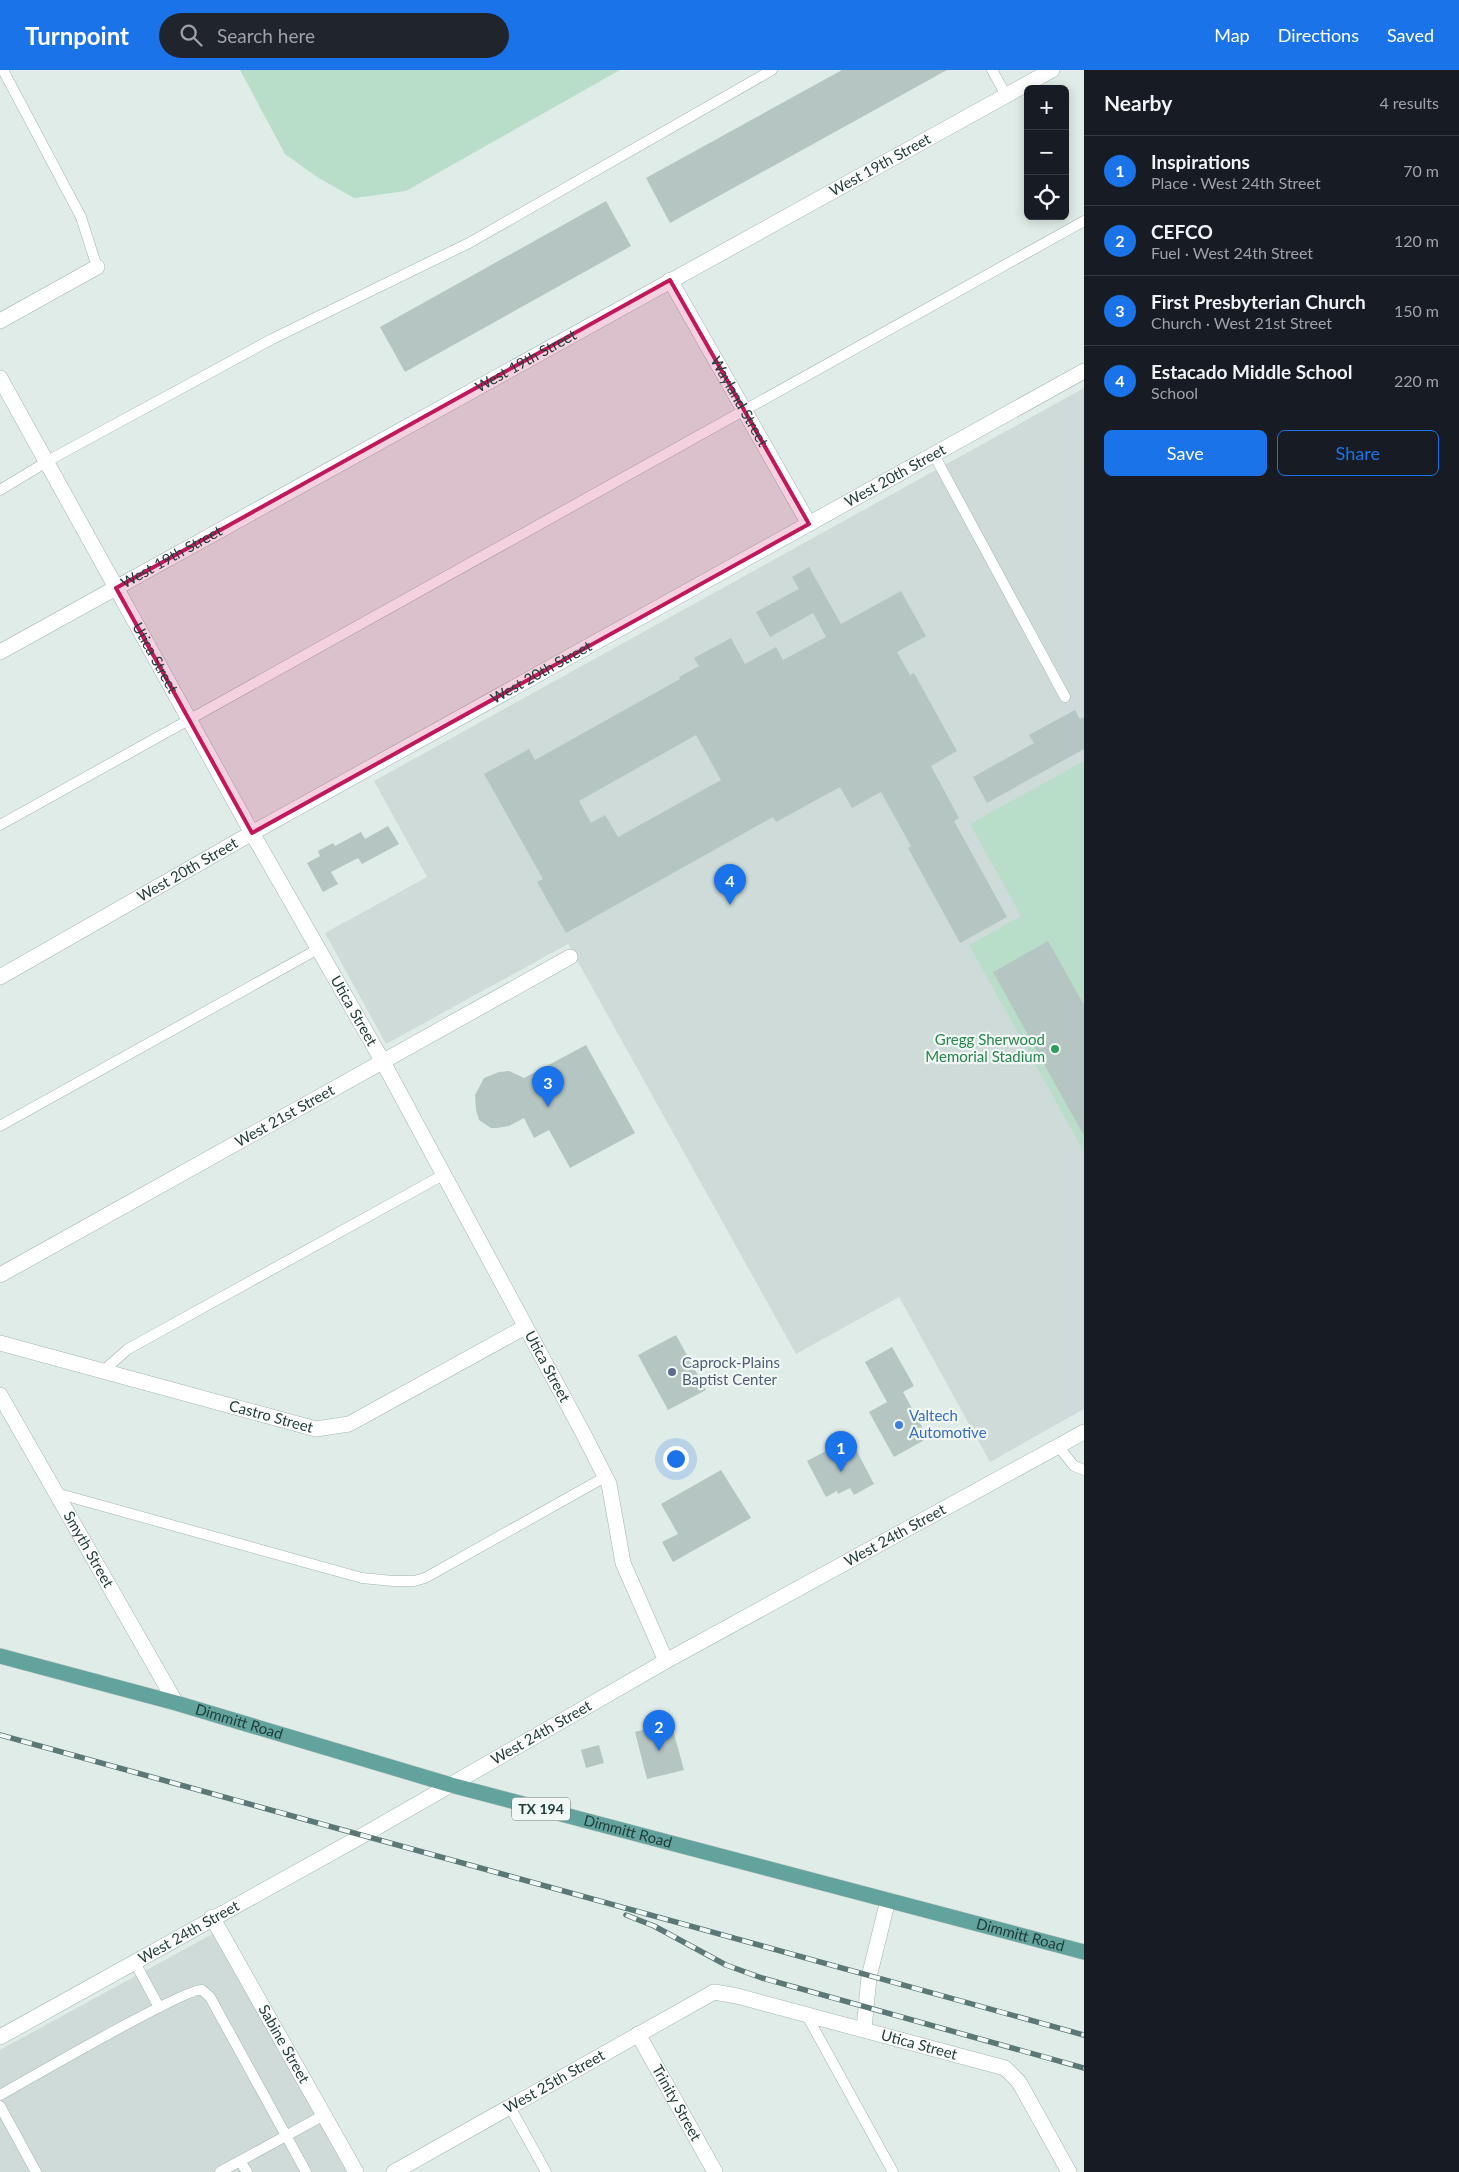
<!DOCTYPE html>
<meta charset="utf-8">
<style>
body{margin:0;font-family:Lato,sans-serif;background:#20242c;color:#f1f3f6}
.controls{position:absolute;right:15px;top:15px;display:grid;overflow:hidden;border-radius:8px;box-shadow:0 2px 12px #0003}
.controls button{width:45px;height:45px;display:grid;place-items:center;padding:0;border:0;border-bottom:1px solid #363941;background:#171b24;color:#f1f3f6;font:25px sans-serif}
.you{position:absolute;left:675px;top:1388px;width:18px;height:18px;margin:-12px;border:4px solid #fff;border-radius:50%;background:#1a73e8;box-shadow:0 0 0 8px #1a73e833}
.badge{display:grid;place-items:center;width:32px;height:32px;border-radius:50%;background:#1a73e8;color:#fff;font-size:16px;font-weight:700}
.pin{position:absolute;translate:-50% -41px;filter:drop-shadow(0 1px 2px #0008)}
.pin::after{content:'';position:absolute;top:26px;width:18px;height:15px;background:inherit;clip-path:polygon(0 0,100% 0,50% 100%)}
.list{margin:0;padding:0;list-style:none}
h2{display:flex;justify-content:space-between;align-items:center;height:65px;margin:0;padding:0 20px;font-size:21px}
h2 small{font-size:16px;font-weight:400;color:#9ea1a6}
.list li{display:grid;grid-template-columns:32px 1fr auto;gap:15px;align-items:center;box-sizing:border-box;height:70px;padding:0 20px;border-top:1px solid #363941}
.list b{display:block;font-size:19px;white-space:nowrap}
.list p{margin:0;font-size:16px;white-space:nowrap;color:#9ea1a6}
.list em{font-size:16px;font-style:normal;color:#9ea1a6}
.actions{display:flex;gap:10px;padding:15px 20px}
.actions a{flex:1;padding:11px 0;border:1px solid #1a73e8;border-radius:8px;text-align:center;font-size:18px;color:#1a73e8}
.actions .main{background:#1a73e8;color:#fff}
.icon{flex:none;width:28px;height:28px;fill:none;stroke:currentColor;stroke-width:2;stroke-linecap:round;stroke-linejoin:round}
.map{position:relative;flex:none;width:1084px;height:2102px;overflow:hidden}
header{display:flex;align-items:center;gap:30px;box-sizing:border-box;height:70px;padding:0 25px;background:#1a73e8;color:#fff}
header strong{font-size:24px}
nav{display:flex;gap:28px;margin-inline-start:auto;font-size:18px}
.search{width:350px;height:45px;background:#20242c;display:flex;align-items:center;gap:12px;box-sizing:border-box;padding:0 18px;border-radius:28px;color:#9ea1a6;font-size:19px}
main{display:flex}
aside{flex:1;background:#171b24}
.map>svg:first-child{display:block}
</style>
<header>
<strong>Turnpoint</strong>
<div class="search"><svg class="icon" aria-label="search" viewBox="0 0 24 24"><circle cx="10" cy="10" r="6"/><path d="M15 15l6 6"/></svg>Search here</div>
<nav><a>Map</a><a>Directions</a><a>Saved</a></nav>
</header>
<main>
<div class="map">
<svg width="1084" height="2102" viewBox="0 0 1084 2102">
<rect width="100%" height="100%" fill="#e0ece8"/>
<!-- built -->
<g fill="#cedbd8">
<path d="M1084 318V1339L990 1392 899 1227 796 1284 568 874 386 974 325 863 427 807 374 711Z"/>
<path d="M216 1862 347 2102H0V1980Z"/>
</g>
<!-- green -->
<g fill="#b8dec9">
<path d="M240 0H620L406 121 354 128 317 107 285 84Z"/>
<path d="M1084 691V1082L969 875 1021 846 970 754Z"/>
</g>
<!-- building -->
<g fill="#b5c6c2" fill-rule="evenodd">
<path d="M842 0H947L670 153 646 108Z"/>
<path d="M606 131 631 176 405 302 380 257Z"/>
<path d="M809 497 841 554 901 521 926 566 897 582 910 605 914 603 957 681 931 696 959 748 954 751 1007 847 960 873 908 778 911 776 881 722 852 738 840 717 776 752 773 747 566 863 537 812 543 809 484 704 529 679 535 690 680 609 679 607 699 596 694 588 731 568 745 594 776 577 783 590 826 567 813 543 770 567 756 542 799 519 792 507ZM696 665 721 710 618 767 605 745 591 753 579 731Z"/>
<path d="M1075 640 1080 649 1084 647V679L987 733 973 707 1034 673 1029 665Z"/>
<path d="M388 756 399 774 362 794 358 788 331 802 338 814 323 822 307 793 320 786 318 781 333 773 335 776 361 762 365 769Z"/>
<path d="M1048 871 1084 935V1066L993 902Z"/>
<path d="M586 975 635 1063 570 1098 549 1060 534 1068 524 1048 509 1056 497 1058H491L479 1050 476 1040 475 1025 484 1008 499 1002 509 1001 524 1008Z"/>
<path d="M676 1265 706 1320 668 1340 638 1285Z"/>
<path d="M892 1277 914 1316 903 1322 928 1368 894 1387 869 1342 887 1332 865 1292Z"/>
<path d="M850 1368 874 1414 854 1425 850 1418 838 1424 837 1421 826 1427 807 1391Z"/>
<path d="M721 1400 751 1448 673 1492 662 1472 678 1464 661 1434Z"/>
<path d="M671 1653 684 1700 647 1709 635 1662Z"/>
<path d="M599 1675 604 1693 586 1698 581 1680Z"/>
</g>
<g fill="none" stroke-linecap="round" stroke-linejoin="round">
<defs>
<g id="lane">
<path d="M3 0 81 147 97 197"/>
<path d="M992 0 1006 25"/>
<path d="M934 385 1065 627"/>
<path d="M0 420 53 388 272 269 469 173 772 0"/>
<path d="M0 755 1084 151"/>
<path d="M0 1056 318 879"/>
<path d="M103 1301 128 1279 443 1105"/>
<path d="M1058 1376 1074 1396 1084 1400"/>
<path d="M56 1423 362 1508 393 1511H414L425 1508 605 1407"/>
<path d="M134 1891 159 1937"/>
<path d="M806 1944 893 2102"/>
<path d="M0 2025C25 2011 187 1917 202 1920L210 1927 306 2102"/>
<path d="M0 2036 36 2102"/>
<path d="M510 2037 546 2102"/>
<path d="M240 2091 247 2102"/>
<path d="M220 2102 324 2045"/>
</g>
<g id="street">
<path id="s1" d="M670 210 809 454"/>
<path d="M0 251 97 197"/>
<path id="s2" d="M0 308 252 763 383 992 583 1363 609 1414 623 1493 666 1591"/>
<path id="s3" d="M0 582 1052 0"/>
<path id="s4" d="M0 907 252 763 1084 301"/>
<path id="s5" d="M0 1205 570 887"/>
<path id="s6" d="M0 1273 316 1359 349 1354 525 1257"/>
<path id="s7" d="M0 1325 176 1633"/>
<path id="s8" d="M212 1847 356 2102"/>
<path d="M864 1959 869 1907 888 1830"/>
<path id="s9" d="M638 1964 715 2102"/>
<path id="s10" d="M394 2102 714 1922 737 1926 1005 1998 1019 2012 1069 2102"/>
</g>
<g id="secondary">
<path id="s11" d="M0 1967 360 1767 666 1591 1084 1362"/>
</g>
<g id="primary">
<path id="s12" d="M0 1586 176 1633 451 1715 1084 1882"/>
</g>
</defs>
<!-- lane casing -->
<use href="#lane" stroke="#a3b4b0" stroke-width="11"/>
<!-- street casing -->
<use href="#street" stroke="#a3b4b0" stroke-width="16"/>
<!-- secondary casing -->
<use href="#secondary" stroke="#9eb8b3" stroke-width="16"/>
<!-- primary casing -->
<use href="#primary" stroke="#c1c9c8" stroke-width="16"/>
<!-- lane -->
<use href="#lane" stroke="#fff" stroke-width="10"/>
<!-- street -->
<use href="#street" stroke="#fff" stroke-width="15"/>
<!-- secondary -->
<use href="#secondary" stroke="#fff" stroke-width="15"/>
<!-- primary -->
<use href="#primary" stroke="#63a39d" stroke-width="15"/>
<defs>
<g id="rail">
<path d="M0 1665 1084 1965"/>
<path d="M626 1845 654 1856 726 1895 762 1908 1084 1998"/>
</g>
</defs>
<!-- rail casing -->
<use href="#rail" stroke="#5a7875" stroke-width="5.5"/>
<!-- rail -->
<use href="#rail" stroke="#f1f8f6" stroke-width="4" stroke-dasharray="11" stroke-linecap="butt"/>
</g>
<!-- marked area -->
<path fill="#c2185b" fill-opacity="0.2" stroke="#c2185b" stroke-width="4" stroke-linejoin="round" d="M670 210 809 454 252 763 116 518Z"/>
<!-- markers -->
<circle fill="#2e9e5b" stroke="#f1f8f6" stroke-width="2" cx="1055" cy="979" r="5"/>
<circle fill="#5c6f8a" stroke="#f1f8f6" stroke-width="2" cx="672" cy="1302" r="5"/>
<circle fill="#3f7fe0" stroke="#f1f8f6" stroke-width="2" cx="899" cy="1355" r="5"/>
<g text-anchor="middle" stroke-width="4.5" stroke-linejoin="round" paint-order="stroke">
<!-- shield labels -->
<rect fill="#f1f8f6" stroke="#5f7572" stroke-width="1" x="512" y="1727.5" width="58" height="23" rx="4"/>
<g font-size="14" font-weight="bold" fill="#203d3a">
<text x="541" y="1744">TX 194</text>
</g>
<!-- street labels -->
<g font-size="15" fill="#203d3a" stroke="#f1f8f6">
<text dy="5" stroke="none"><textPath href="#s3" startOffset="1006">West 19th Street</textPath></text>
<text dy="5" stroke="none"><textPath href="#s3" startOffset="601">West 19th Street</textPath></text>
<text dy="5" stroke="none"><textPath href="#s1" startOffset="140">Wayland Street</textPath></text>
<text dy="5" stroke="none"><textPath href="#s4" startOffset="1026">West 20th Street</textPath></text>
<text dy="5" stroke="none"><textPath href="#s3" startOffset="196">West 19th Street</textPath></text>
<text dy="5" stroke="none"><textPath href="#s2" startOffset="320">Utica Street</textPath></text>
<text dy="5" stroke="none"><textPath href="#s4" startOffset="621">West 20th Street</textPath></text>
<text dy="5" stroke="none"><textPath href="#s4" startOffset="216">West 20th Street</textPath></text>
<text dy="5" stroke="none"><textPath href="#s2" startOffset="725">Utica Street</textPath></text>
<text dy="5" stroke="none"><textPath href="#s5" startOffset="326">West 21st Street</textPath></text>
<text dy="5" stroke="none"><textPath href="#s2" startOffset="1130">Utica Street</textPath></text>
<text dy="5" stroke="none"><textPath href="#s6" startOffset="281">Castro Street</textPath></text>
<text dy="5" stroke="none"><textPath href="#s11" startOffset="1026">West 24th Street</textPath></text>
<text dy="5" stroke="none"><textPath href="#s7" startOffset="178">Smyth Street</textPath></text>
<text dy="5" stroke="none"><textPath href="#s12" startOffset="248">Dimmitt Road</textPath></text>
<text dy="5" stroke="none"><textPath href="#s11" startOffset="621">West 24th Street</textPath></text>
<text dy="5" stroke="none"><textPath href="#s12" startOffset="652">Dimmitt Road</textPath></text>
<text dy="5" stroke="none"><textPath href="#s11" startOffset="216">West 24th Street</textPath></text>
<text dy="5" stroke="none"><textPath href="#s12" startOffset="1058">Dimmitt Road</textPath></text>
<text dy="5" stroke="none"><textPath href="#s10" startOffset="579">Utica Street</textPath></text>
<text dy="5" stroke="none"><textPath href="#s8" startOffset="146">Sabine Street</textPath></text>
<text dy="5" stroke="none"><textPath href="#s10" startOffset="184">West 25th Street</textPath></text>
<text dy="5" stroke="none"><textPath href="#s9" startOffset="79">Trinity Street</textPath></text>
</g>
<!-- leisure labels -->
<g font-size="15" fill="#27864d" stroke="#f1f8f6" text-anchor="end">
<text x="1045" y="975">Gregg Sherwood<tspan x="1045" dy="17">Memorial Stadium</tspan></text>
</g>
<!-- service labels -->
<g font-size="15" fill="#4e5e75" stroke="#f1f8f6" text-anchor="start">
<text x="682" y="1298">Caprock-Plains<tspan x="682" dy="17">Baptist Center</tspan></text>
</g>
<!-- shop labels -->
<g font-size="15" fill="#366cbe" stroke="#f1f8f6" text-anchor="start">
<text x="909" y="1351">Valtech<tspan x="909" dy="17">Automotive</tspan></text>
</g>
</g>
</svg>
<div class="controls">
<button>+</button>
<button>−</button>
<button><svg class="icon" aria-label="locate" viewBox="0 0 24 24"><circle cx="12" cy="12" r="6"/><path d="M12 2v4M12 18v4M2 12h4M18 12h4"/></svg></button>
</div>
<div class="you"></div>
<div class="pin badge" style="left:841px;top:1402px">1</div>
<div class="pin badge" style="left:659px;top:1681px">2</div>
<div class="pin badge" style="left:548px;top:1037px">3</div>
<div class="pin badge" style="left:730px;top:835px">4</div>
</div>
<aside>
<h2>Nearby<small>4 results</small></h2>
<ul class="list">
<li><span class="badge">1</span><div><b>Inspirations</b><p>Place · West 24th Street</p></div><em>70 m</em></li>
<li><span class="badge">2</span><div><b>CEFCO</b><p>Fuel · West 24th Street</p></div><em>120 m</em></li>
<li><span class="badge">3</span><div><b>First Presbyterian Church</b><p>Church · West 21st Street</p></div><em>150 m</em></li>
<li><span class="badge">4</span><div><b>Estacado Middle School</b><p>School</p></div><em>220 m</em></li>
</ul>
<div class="actions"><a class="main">Save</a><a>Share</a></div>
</aside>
</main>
